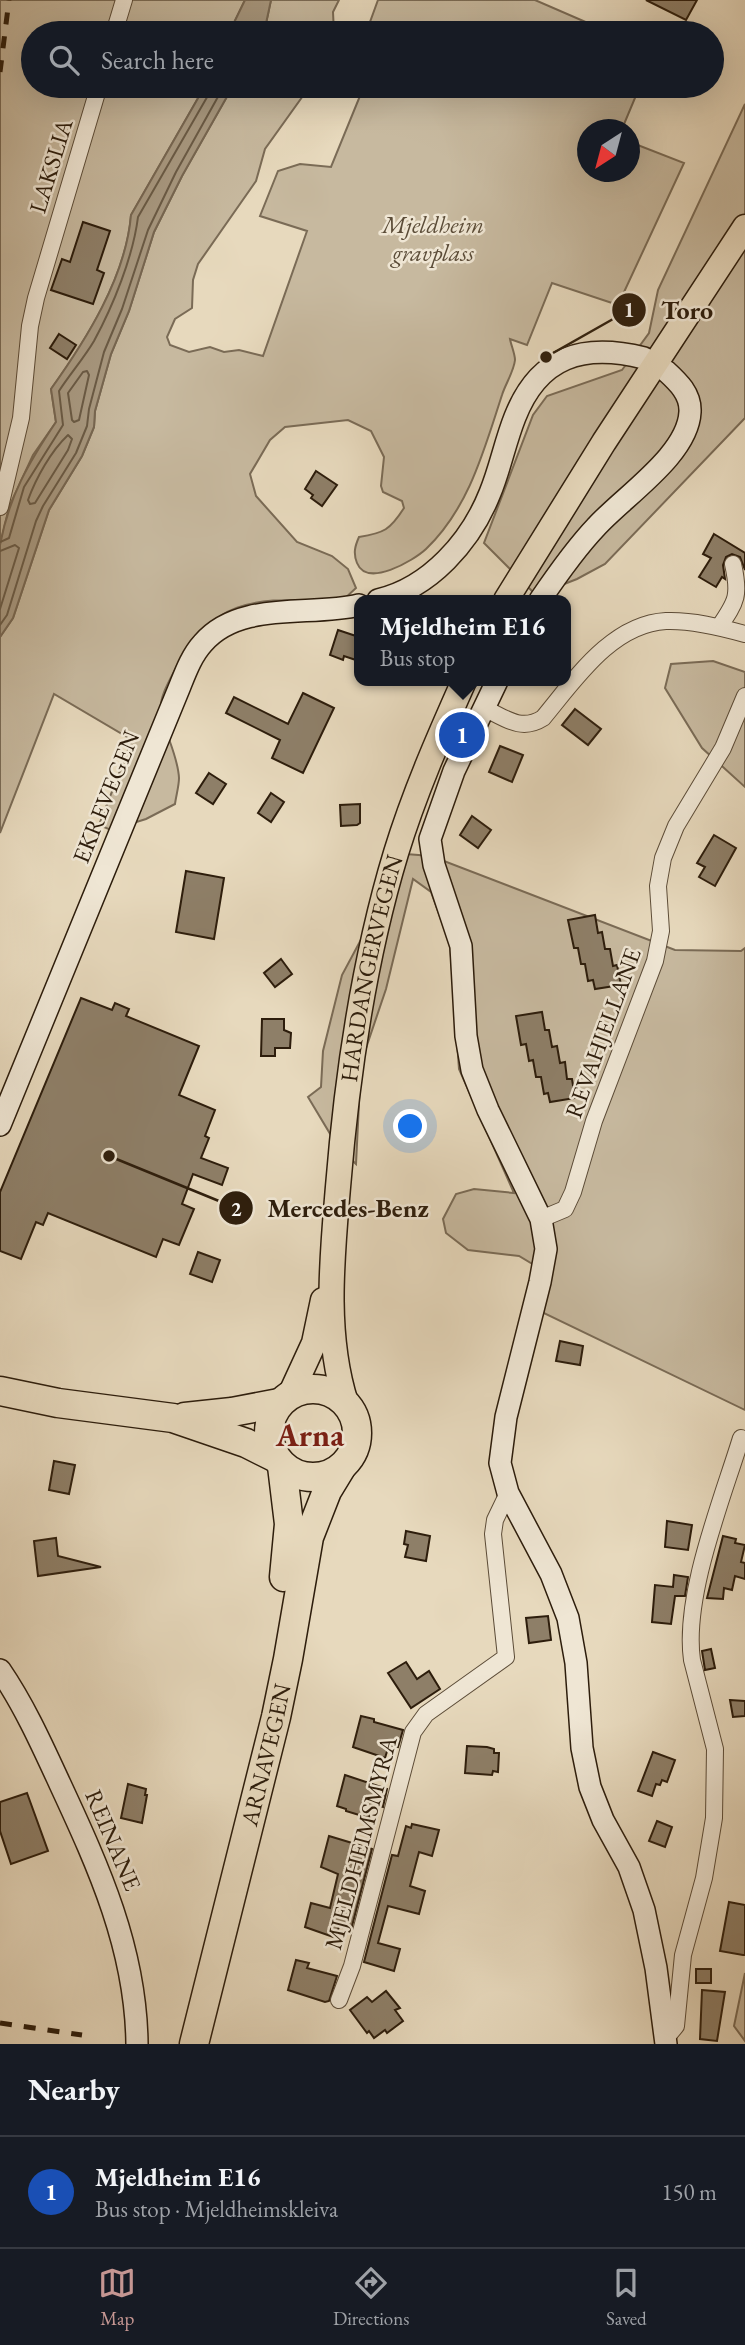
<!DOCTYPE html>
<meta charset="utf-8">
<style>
body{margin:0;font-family:"EB Garamond",serif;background:#242831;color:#f1f3f6}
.compass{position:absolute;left:577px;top:119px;width:63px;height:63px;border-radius:50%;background:#171b24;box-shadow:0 7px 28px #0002;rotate:216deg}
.you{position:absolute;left:411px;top:1127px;width:24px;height:24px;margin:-18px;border:5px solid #fff;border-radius:50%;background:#1a73e8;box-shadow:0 0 0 10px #1a73e833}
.badge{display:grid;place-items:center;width:46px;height:46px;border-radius:50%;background:#c59692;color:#fff;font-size:23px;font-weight:700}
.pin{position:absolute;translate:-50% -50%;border:4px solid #fff;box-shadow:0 2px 7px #0006}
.popup{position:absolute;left:354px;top:595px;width:217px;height:91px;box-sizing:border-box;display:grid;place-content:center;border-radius:14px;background:#171b24;filter:drop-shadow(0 2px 5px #0005);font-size:23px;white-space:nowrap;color:#9ea1a6}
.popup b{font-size:26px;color:#f1f3f6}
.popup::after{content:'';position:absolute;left:50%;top:100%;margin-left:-14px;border:14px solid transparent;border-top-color:#171b24}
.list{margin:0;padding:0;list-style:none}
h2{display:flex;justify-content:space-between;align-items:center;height:91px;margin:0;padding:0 28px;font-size:30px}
h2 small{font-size:23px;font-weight:400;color:#9ea1a6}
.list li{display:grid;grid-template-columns:46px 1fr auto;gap:21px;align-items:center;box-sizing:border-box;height:112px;padding:0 28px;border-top:2px solid #363941}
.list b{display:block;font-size:26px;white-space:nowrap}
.list p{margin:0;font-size:23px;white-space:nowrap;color:#9ea1a6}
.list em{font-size:23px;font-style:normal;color:#9ea1a6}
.icon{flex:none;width:38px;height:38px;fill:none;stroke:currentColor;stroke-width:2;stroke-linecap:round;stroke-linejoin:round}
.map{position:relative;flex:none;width:745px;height:2044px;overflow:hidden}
.search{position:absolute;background:#171b24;box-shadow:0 7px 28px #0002;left:21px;right:21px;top:21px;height:77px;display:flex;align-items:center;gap:18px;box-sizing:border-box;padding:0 24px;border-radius:38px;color:#9ea1a6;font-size:26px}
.sheet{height:203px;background:#171b24}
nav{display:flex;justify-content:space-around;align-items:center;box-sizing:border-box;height:98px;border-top:2px solid #363941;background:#171b24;font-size:19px;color:#9ea1a6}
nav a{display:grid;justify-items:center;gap:4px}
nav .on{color:#c59692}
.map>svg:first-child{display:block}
</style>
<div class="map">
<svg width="745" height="2044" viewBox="0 0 745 2044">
<rect width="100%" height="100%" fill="#e7d9bd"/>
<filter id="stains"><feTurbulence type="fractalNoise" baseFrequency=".00286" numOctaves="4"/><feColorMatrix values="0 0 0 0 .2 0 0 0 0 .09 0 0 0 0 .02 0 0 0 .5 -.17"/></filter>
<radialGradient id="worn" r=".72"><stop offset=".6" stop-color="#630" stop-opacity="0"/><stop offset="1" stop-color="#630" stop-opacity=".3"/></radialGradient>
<!-- green -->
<g fill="#c7b99f" stroke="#7a6b56" stroke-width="2">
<path d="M0 0H245L229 33H33V86H205L131 215C126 277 86 340 51 389L56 422 33 455 9 507 0 546Z"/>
<path d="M271 0H339L333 12 334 33H264Z"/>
<path d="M378 0H535L611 33H366Z"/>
<path d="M233 86H310L265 149 256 181 198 264 193 280 192 308 175 319 167 337 170 345 189 352 210 347 224 352 239 350 263 356 307 231 260 216 278 171 300 164 331 167 362 91 371 86H640L622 129 588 130V172H630V142L684 163 618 305 552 283 527 345 510 339C511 345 515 354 515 360 514 371 505 385 502 395 484 450 469 508 426 549 413 561 367 588 357 563 353 553 355 546 359 537 384 533 390 530 404 508L402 501 383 492 381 486 384 457 371 431 348 420 285 427 270 440 250 474 256 496 297 542 332 556 348 569 356 588 343 600C267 601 219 589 177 666 171 678 159 697 161 710 164 733 178 755 179 778 179 786 176 796 175 804L146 819 111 830 99 825 132 740 54 694 0 833V637L13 618 49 510 82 456 94 427 95 411 111 354 129 311 154 232 182 176Z"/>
<path d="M745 104V418L605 564 577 579 536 595 484 543 533 415 547 396 622 370 649 333 658 290Z"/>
<path d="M713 661 745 672V787L702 748 665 688 671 664Z"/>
<path d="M393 853 431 856 675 950 741 951 745 948V1410L525 1304 534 1265 519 1256 468 1250 446 1233 443 1219 456 1194 474 1189 514 1193 459 1069 450 944 431 892 413 879 386 989 361 1063 356 1164 338 1147 308 1097 321 1087 323 1051 342 975 372 919Z"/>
<path d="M745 1973V2041L734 2026Z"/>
</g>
<!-- water -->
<g fill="#a89981" stroke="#776752" stroke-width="2">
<path d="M245 0H271L264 33H229Z"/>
<path d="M205 86H233L182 176 154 232 129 311 111 354 95 411 94 427 82 456 49 510 13 618 0 637C0 611 0 570 0 545 9 496 29 462 56 422L51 389C86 340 126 277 131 215Z"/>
</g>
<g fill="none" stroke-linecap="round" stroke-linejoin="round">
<!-- shore -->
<g stroke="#6a5b46" stroke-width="2">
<path d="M87 371 89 375 79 420 74 422 72 420 68 393 83 372Z"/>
<path d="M68 435 72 439 68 450 35 503 30 504 28 500C36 478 51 451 68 435Z"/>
<path d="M0 542 9 538 24 487 63 425 59 391C70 374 84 358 94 341 113 306 133 257 138 217L210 92 211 86"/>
<path d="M0 551 15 545 19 548 0 609"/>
<path d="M0 625 7 615 36 521 43 506 76 453 87 426 89 409 104 352 122 309 148 230 176 172 224 86"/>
</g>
</g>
<!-- building -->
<g fill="#8e7f68" stroke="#2d1d0c" stroke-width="2">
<path d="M646 0H697L686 20Z"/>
<path d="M83 222 110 231 97 270 104 273 93 304 51 290 62 259 70 262Z"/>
<path d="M59 334 76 345 67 359 50 348Z"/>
<path d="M316 471 337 485 322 506 311 498 313 495 305 489Z"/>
<path d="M714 534 745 553V570L740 557 732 554 726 557 723 565 725 579 722 577 716 587 699 577 711 558 703 554Z"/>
<path d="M338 630 359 637V661L344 656 343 660 330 655Z"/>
<path d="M303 693 334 708 303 773 272 758 280 740 226 713 234 697 288 724Z"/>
<path d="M575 709 601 729 588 745 562 725Z"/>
<path d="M500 746 523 755 512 782 489 772Z"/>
<path d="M209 773 226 784 213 804 196 793Z"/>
<path d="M271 793 284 802 271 822 258 813Z"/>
<path d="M360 804V823L357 825 341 826 340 805Z"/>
<path d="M472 816 491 830 478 848 460 835Z"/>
<path d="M714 835 736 848 715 886 699 877 705 867 697 863Z"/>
<path d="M186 871 224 878 214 939 176 932Z"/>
<path d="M595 915 598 933 602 932 605 949H610L613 966 617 965 621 985 595 989 593 980 588 981 585 964H581L578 948H574L568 920Z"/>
<path d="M281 959 292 974 275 987 264 973Z"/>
<path d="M81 998 112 1010 115 1003 129 1009 126 1016 199 1046 179 1095 215 1110 205 1136 209 1138 201 1158 228 1168 222 1185 193 1174 182 1204 194 1209 179 1245 163 1239 156 1257 48 1213 43 1225 36 1222 21 1259 0 1251V1192Z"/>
<path d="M542 1012 545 1030H549L552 1047 557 1046 560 1063 565 1062 567 1079H572L575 1098 550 1102 548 1093 544 1094 541 1077H536L533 1060 529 1061 526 1044 521 1045 516 1016Z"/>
<path d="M262 1019H284V1030L291 1033 290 1048H275V1056H261Z"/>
<path d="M198 1252 220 1260 212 1282 190 1274Z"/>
<path d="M560 1341 583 1346 580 1365 556 1361Z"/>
<path d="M54 1461 75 1465 69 1494 49 1490Z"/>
<path d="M667 1521 692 1525 688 1550 665 1547Z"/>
<path d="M406 1531 430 1536 426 1561 405 1557 408 1545 404 1544Z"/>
<path d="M723 1536 736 1539 735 1543 745 1545 741 1562 745 1563V1579L735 1576 732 1590 724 1588 723 1599 707 1598Z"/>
<path d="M56 1538 58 1556 101 1567 38 1576 34 1541Z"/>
<path d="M674 1575 688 1577 685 1596H675L671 1624 652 1622 655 1585 673 1587Z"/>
<path d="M548 1616 551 1640 529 1643 526 1618Z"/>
<path d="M711 1649 715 1668 705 1670 702 1651Z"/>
<path d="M406 1662 417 1679 429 1671 440 1689 411 1708 388 1673Z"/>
<path d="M730 1700 745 1701V1716L733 1717Z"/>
<path d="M361 1716 374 1719V1722L403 1730 398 1747 389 1745 385 1758 353 1747Z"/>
<path d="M467 1746 487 1747 494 1749V1753H499L498 1772 493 1771 492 1775 465 1773Z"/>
<path d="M653 1752 675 1760 667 1782 662 1780 660 1785 656 1784 652 1796 638 1791Z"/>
<path d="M345 1775 387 1789 383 1807 373 1804 369 1818 346 1811V1809L337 1806Z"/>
<path d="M128 1784 146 1789 145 1795H147L142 1823 121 1818Z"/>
<path d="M27 1793 48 1851 11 1864 0 1831V1802Z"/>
<path d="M657 1821 672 1827 665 1847 649 1841Z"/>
<path d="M412 1824 439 1830 432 1856 419 1852 410 1886 425 1891 419 1914 388 1906 378 1943 400 1949 394 1971 364 1962 392 1855 398 1856 406 1826 411 1828Z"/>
<path d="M329 1836 372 1849 351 1930 339 1926 336 1938 305 1927 311 1903 330 1908 338 1874 321 1867Z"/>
<path d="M729 1902 745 1905V1955H743L720 1951Z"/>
<path d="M296 1960 309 1963 307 1968 337 1976 329 2001 325 2002 288 1990Z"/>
<rect x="696" y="1969" width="15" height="14"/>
<path d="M702 1990 725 1992 717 2041 700 2039Z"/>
<path d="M386 1991 400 2008 395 2010 403 2021 387 2033 385 2030 374 2038 369 2031 367 2033 350 2010 367 1997 372 2002Z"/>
</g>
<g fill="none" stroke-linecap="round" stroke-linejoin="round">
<defs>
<g id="street">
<path d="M114 33 124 0"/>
<path d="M0 507 21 418 30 326 36 298 99 86"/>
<path d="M719 627C737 601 740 595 733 564"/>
<path d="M484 708C505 718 521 732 543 718 574 681 611 624 666 621 692 620 720 627 745 634"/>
<path d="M541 1219 565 1209 573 1192 594 1121 655 961 661 931 658 886 663 858 676 826 723 748 745 696"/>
<path d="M339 2000 352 1966 413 1732 426 1714 506 1657 493 1534 495 1520 508 1493"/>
<path d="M666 2038 676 2026 683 1955 704 1878 714 1818 715 1749 692 1660C683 1596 722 1500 741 1438"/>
</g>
<g id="secondary">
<path d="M378 600C430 588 471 541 490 493 500 469 505 442 515 417 539 356 583 343 644 358"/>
<path d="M540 600C557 575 575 549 596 527 624 496 688 455 690 412 691 394 678 382 666 371"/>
<path d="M497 681 454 771 430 839 434 865 461 946 466 1036 472 1070 488 1110 541 1219 546 1249 540 1282 506 1417 500 1463 508 1493 551 1574 568 1618 576 1663 582 1748 590 1787 603 1820 629 1867 644 1910 656 1968 666 2044"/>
<path d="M0 1125 180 686C186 671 192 655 203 643 240 600 310 617 359 605"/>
<path d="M0 1670C24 1705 42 1745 60 1784 99 1868 136 1949 137 2044"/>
</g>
<g id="primary">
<path d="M506 600 604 442 745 227"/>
<path d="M291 1393 314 1343 323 1300"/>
<path id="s1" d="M346 1403C324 1334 332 1258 338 1187 347 1075 363 962 396 853 414 794 439 737 464 681"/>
</g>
<g id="highway">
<circle cx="313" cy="1433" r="44"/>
<path d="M0 1391 58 1403 173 1418 246 1443 276 1458"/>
<path d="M185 1417 232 1412 279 1403"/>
<path d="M282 1466 289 1524 284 1577"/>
<path id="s2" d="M194 2044 276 1717 288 1659 309 1537 327 1491 341 1468"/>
</g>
</defs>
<!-- street casing -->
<use href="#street" stroke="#5c4c38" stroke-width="18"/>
<!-- secondary casing -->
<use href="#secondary" stroke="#2d1d0c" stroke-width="24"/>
<!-- primary casing -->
<use href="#primary" stroke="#2d1d0c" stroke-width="27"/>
<!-- highway casing -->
<use href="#highway" stroke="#2d1d0c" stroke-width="31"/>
<!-- street -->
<use href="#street" stroke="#efe6d4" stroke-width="16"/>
<!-- secondary -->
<use href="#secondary" stroke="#efe6d4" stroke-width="21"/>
<!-- primary -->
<use href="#primary" stroke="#e7d9bd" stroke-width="24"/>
<!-- highway -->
<use href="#highway" stroke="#e7d9bd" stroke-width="28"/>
<!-- rail -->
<g stroke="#2d1d0c" stroke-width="5" stroke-dasharray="12 12" stroke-linecap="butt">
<path d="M0 72 9 0"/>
<path d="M0 2023 82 2035"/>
</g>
</g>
<g text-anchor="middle" stroke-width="5" stroke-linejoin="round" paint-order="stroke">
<!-- street labels -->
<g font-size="24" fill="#2d1d0c" stroke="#efe6d4">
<text transform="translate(51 166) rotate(-73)" y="8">LAKSLIA</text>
<text transform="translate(106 797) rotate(-68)" y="8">EKREVEGEN</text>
<text dy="8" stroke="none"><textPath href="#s1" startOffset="439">HARDANGERVEGEN</textPath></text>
<text transform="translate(603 1033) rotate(-70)" y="8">REVAHJELLANE</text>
<text dy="8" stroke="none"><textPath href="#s2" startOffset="298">ARNAVEGEN</textPath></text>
<text transform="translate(113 1840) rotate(67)" y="8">REINANE</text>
<text transform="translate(361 1843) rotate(-75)" y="8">MJELDHEIMSMYRA</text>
</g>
<!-- park labels -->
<g font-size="24" font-style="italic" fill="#5b4c38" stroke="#efe6d4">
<text x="433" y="233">Mjeldheim<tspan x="433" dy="28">gravplass</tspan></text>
</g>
<!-- district labels -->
<g font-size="32" font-weight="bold" fill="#7a1f14" stroke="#efe6d4">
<text x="310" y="1446">Arna</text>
</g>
</g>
<!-- callouts -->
<path fill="none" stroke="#2d1d0c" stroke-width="2.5" d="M546 357L629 310M109 1156L236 1208"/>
<g fill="#2d1d0c" stroke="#efe6d4" stroke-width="2.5">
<circle cx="546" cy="357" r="7"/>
<circle cx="109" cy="1156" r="7"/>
<circle cx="629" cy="310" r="18"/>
<circle cx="236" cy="1208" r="18"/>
</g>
<g font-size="21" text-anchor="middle" font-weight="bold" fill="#fff">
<text x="629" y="317">1</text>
<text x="236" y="1216">2</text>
</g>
<g font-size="26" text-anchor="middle" font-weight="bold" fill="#2d1d0c" stroke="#efe6d4" stroke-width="5" stroke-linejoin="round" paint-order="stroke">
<text x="687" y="319">Toro</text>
<text x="348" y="1217">Mercedes-Benz</text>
</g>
<rect width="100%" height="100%" filter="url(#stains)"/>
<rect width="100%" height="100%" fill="url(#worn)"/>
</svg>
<svg class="compass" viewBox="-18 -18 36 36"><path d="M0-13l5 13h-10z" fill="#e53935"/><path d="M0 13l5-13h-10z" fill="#9ea1a6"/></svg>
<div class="you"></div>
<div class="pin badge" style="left:462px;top:735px;background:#1a4fb4">1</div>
<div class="popup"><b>Mjeldheim E16</b>Bus stop</div>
<div class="search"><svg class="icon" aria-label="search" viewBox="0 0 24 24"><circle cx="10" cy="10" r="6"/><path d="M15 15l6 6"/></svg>Search here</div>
</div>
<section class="sheet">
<h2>Nearby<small></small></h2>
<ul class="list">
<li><span class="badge" style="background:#1a4fb4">1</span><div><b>Mjeldheim E16</b><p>Bus stop · Mjeldheimskleiva</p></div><em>150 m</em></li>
</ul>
</section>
<nav>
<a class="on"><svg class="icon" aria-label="map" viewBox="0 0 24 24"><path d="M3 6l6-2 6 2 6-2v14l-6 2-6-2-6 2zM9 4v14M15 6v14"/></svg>Map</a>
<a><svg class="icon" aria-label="directions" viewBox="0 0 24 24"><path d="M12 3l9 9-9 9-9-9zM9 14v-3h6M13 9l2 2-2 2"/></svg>Directions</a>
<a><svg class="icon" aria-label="saved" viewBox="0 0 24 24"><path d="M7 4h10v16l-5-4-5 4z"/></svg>Saved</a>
</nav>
